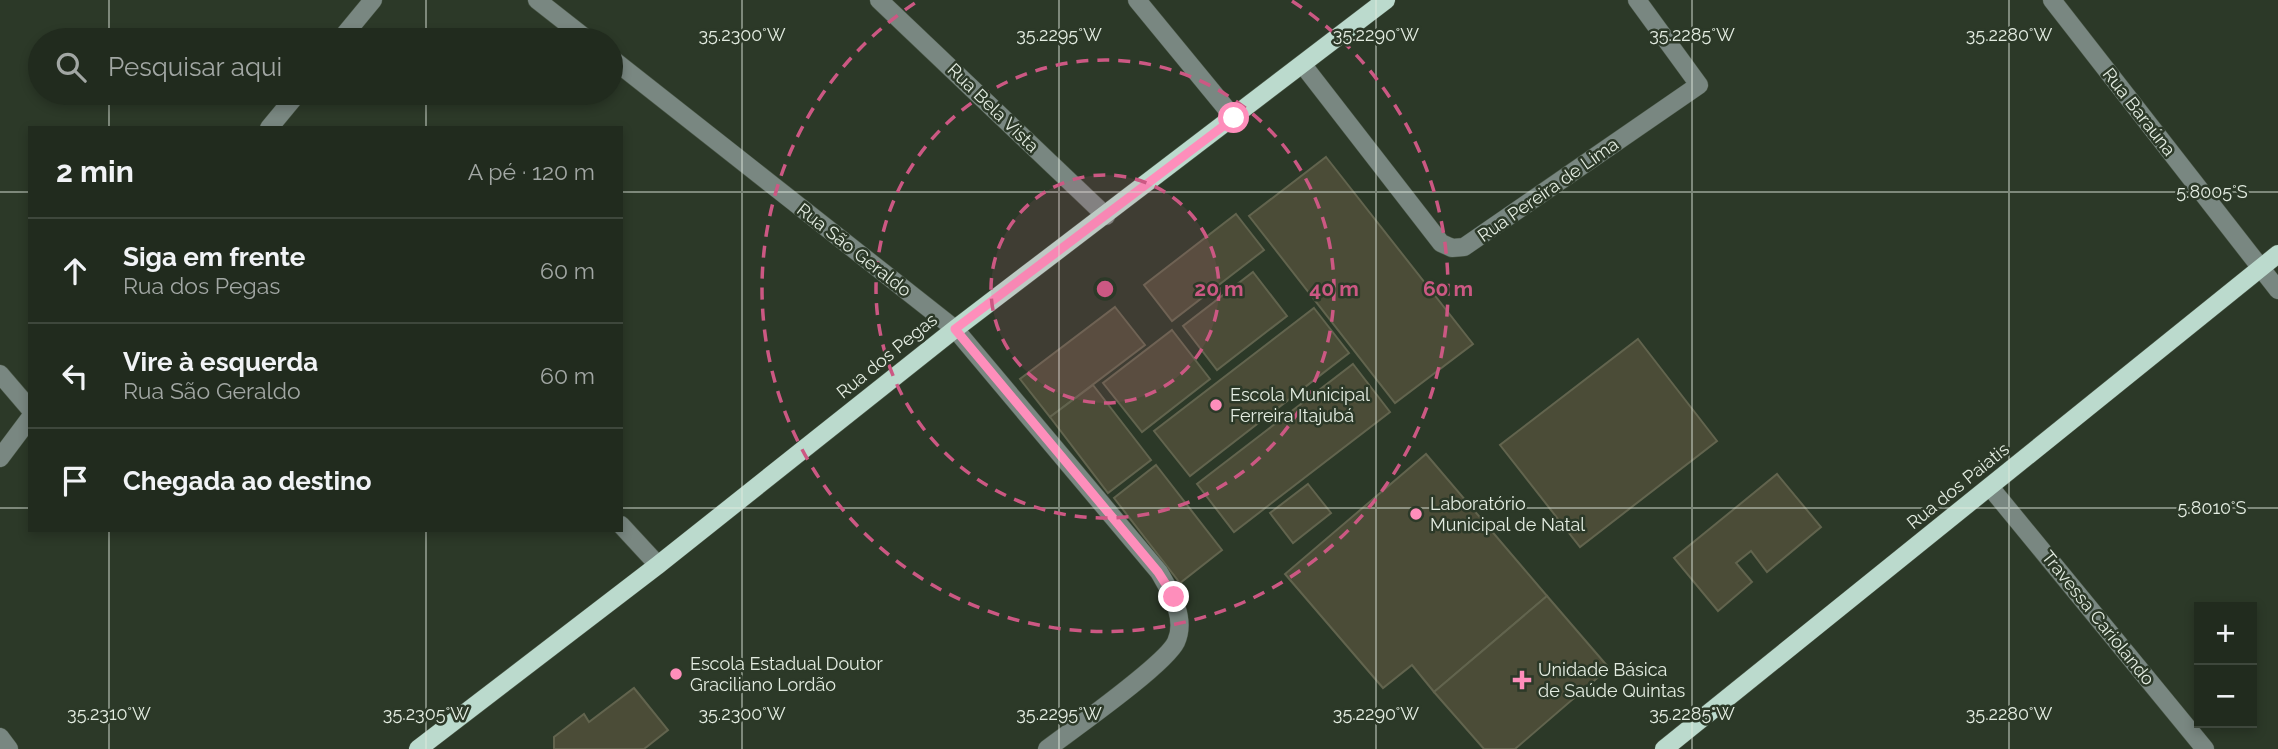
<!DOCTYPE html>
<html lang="pt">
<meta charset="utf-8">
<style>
body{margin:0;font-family:Raleway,sans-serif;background:#293327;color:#f1f3f6}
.controls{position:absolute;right:21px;bottom:21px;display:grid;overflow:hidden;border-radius:0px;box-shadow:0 4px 10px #0003}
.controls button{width:63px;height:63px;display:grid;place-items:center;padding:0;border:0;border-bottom:2px solid #3e473c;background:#212b1e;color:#f1f3f6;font:35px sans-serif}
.stop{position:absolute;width:21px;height:21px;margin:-16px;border:5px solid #fe8ebb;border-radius:50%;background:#fff}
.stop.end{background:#fe8ebb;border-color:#fff;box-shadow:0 2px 7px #0008}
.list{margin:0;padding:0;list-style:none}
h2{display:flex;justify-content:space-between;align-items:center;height:91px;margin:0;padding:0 28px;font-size:30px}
h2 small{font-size:23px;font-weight:400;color:#a2a7a4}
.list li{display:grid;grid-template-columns:46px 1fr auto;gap:21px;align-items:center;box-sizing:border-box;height:105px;padding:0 28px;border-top:2px solid #3e473c}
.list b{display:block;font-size:26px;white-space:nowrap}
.list p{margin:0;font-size:23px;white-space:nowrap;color:#a2a7a4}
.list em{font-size:23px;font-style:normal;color:#a2a7a4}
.icon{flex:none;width:38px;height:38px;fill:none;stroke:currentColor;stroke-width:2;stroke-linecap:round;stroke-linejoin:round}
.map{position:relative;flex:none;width:2278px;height:749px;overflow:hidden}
.search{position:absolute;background:#212b1e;box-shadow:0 4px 10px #0003;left:28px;top:28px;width:595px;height:77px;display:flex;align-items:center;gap:18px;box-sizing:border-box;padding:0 24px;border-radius:38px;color:#a2a7a4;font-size:26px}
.panel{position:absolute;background:#212b1e;box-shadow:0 4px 10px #0003;left:28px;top:126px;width:595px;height:406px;border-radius:0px}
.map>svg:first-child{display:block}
</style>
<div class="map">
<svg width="2278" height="749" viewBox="0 0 2278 749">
<rect width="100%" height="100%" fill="#2c3928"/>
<!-- building -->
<g fill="#4b4c37" stroke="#62644e" stroke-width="2">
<path d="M1326 157 1473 344 1395 403 1249 216Z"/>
<path d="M1236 214 1264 250 1172 321 1144 285Z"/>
<path d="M1253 272 1287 316 1217 370 1183 326Z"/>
<path d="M1115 307 1145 345 1050 417 1020 379Z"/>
<path d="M1314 308 1349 353 1190 476 1154 431Z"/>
<path d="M1172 330 1210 379 1142 432 1103 383Z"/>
<path d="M1638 339 1717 441 1580 547 1500 445Z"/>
<path d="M1353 364 1390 412 1234 532 1197 484Z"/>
<path d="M1093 385 1151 460 1108 493 1050 417Z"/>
<path d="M1426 454 1547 596 1434 692 1412 665 1383 688 1285 574Z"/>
<path d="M1156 465 1222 550 1180 583 1114 498Z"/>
<path d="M1777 474 1821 527 1767 572 1751 551 1736 563 1752 582 1718 611 1674 558Z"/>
<path d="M1308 484 1331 513 1293 543 1270 513Z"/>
<path d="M1547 596 1609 668 1515 749H1484L1434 692Z"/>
<path d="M634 688 668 730 644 749H554V737L584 714 589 722Z"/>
</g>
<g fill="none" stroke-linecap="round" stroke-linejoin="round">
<defs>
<g id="minor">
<path d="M537 0 588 40"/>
<path d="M879 0 1106 216"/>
<path d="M1137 0 1234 118"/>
<path d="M2052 0 2278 290"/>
<path d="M340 40 373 0"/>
<path d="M611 58 955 329 1159 572C1170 591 1187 618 1176 642 1165 665 1072 730 1047 749"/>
<path d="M1303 65 1441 243 1452 248 1464 247 1699 85 1637 0"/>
<path d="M269 128 298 93"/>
<path d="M0 374 30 409"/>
<path d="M0 458 30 418"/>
<path d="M1990 487 2205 749"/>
<path d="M621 525 658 565"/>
<path d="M0 737 9 749"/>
</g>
<g id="major">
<path d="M418 749 658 565 955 329 1386 0"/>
<path d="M1664 749 2278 254"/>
</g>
</defs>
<!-- minor casing -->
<use href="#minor" stroke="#495646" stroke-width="19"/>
<!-- major casing -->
<use href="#major" stroke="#495646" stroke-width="19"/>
<!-- minor -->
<use href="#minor" stroke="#798781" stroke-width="18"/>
<!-- major -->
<use href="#major" stroke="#bbdacd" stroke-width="18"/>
</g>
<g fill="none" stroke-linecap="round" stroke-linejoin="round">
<!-- route -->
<path stroke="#fe8ebb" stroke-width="9" d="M1174 597 1158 572 955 329 1234 118"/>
</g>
<!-- ticks -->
<path fill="none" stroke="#e3ece1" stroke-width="2" stroke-opacity="0.45" d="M109 0V40M426 0V40M742 0V749M1059 0V749M1376 0V749M1692 0V749M2009 0V749M109 93V128M426 93V128M0 192H30M621 192H2278M0 508H30M621 508H2278M109 530V749M426 530V749"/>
<!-- distance rings -->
<circle cx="1105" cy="289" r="114" fill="#cc5883" fill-opacity=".12"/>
<g fill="none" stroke="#cc5883" stroke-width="3.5" stroke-dasharray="12 9">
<circle cx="1105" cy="289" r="114"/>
<circle cx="1105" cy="289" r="229"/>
<path d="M1292 1A343 343 0 1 1 918 1"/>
</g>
<!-- markers -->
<g fill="#fe8ebb" stroke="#2c3928" stroke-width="2.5">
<circle cx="1216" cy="405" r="7"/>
<circle cx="1416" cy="514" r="7"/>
<circle cx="676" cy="674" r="7"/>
<path d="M1518.5 669.5h7v7h7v7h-7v7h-7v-7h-7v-7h7z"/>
</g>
<g text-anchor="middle" stroke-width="5" stroke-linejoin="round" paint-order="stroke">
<!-- street labels -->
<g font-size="18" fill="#e3ece1" stroke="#2c3928">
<text transform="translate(993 108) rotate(44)" y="6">Rua Bela Vista</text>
<text transform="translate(2139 112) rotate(52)" y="6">Rua Baraúna</text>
<text transform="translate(1548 190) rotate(-35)" y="6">Rua Pereira de Lima</text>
<text transform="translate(854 250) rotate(38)" y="6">Rua São Geraldo</text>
<text transform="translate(887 356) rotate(-39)" y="6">Rua dos Pegas</text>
<text transform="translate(1958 486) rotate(-39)" y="6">Rua dos Paiatis</text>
<text transform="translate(2098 618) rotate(51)" y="6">Travessa Cariolando</text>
</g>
<!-- poi labels -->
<g font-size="18" fill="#e3ece1" stroke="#2c3928" text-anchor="start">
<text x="1230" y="401">Escola Municipal<tspan x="1230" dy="21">Ferreira Itajubá</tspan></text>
<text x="1430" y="510">Laboratório<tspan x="1430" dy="21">Municipal de Natal</tspan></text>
<text x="690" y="670">Escola Estadual Doutor<tspan x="690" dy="21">Graciliano Lordão</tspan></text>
<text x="1538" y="676">Unidade Básica<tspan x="1538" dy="21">de Saúde Quintas</tspan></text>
</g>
</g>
<g font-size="18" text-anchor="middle" fill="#e3ece1" stroke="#2c3928" stroke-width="5" stroke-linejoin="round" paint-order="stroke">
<text x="742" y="41">35.2300°W</text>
<text x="1059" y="41">35.2295°W</text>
<text x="1376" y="41">35.2290°W</text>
<text x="1692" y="41">35.2285°W</text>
<text x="2009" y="41">35.2280°W</text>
<text x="2212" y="198">5.8005°S</text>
<text x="2212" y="514">5.8010°S</text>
<text x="109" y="720">35.2310°W</text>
<text x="426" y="720">35.2305°W</text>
<text x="742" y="720">35.2300°W</text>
<text x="1059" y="720">35.2295°W</text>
<text x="1376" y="720">35.2290°W</text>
<text x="1692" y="720">35.2285°W</text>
<text x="2009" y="720">35.2280°W</text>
</g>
<circle cx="1105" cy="289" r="10" fill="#cc5883" stroke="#2c3928" stroke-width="3.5"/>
<g font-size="21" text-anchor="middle" font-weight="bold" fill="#cc5883" stroke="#2c3928" stroke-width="5" stroke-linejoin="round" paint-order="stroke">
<text x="1219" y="296">20 m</text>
<text x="1334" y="296">40 m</text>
<text x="1448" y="296">60 m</text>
</g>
</svg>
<div class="controls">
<button>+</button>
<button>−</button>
</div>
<div class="stop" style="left:1234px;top:118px"></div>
<div class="stop end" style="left:1174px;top:597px"></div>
<div class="search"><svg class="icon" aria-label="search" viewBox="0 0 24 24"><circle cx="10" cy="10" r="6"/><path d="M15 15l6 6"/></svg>Pesquisar aqui</div>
<section class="panel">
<h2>2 min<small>A pé · 120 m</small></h2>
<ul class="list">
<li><svg class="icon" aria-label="ahead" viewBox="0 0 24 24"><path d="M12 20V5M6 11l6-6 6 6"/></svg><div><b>Siga em frente</b><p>Rua dos Pegas</p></div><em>60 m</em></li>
<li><svg class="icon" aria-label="left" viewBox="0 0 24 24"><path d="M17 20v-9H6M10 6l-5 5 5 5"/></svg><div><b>Vire à esquerda</b><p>Rua São Geraldo</p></div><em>60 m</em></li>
<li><svg class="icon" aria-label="arrive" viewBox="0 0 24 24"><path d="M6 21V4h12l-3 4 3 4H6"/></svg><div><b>Chegada ao destino</b></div></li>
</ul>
</section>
</div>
